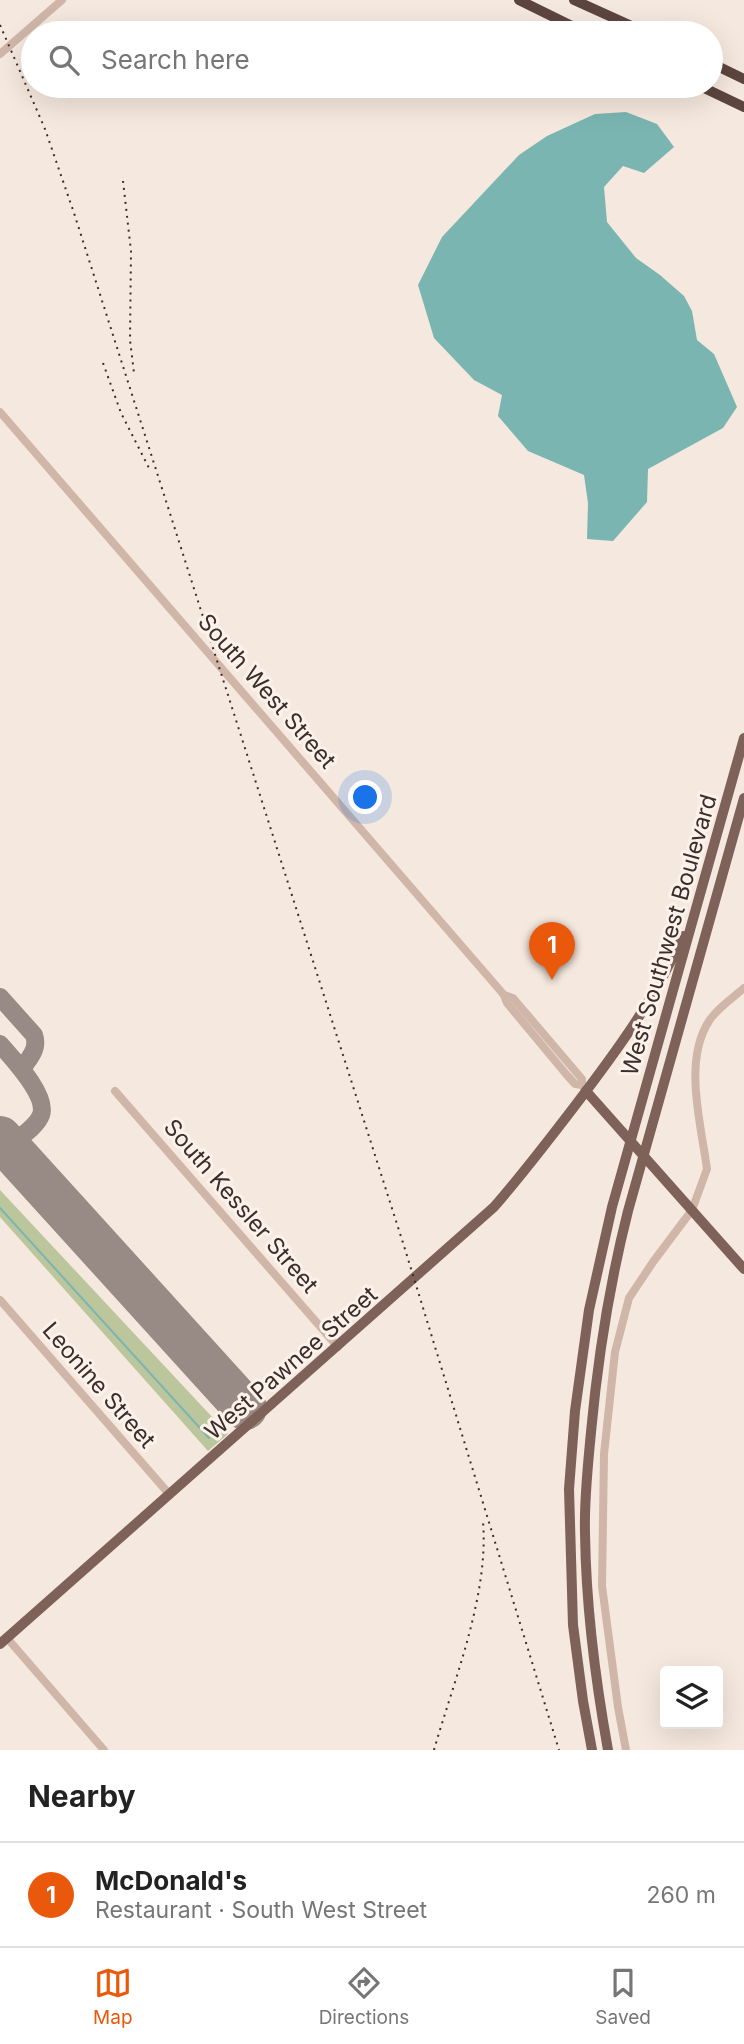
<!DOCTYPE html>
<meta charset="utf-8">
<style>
body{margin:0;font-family:Inter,sans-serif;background:#f6f6f6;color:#222}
.controls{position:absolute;right:21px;bottom:21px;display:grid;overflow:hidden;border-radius:7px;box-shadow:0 7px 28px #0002}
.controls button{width:63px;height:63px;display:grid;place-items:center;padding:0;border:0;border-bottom:2px solid #e0e0e0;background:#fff;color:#222;font:35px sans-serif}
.you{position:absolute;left:366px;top:798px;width:24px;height:24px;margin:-18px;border:5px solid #fff;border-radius:50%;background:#1a73e8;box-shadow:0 0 0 10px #1a73e833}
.badge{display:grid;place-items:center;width:46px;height:46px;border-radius:50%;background:#ea580c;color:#fff;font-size:23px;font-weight:700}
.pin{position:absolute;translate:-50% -58px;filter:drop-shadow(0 2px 4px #0008)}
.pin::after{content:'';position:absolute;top:37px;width:24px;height:21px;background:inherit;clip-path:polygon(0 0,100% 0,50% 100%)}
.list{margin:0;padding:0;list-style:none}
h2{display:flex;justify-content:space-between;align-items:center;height:91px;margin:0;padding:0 28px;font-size:30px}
h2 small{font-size:23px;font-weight:400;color:#767676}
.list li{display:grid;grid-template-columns:46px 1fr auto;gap:21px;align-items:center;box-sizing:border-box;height:105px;padding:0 28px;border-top:2px solid #e0e0e0}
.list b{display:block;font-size:26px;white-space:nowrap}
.list p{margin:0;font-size:23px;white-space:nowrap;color:#767676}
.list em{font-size:23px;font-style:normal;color:#767676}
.icon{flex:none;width:38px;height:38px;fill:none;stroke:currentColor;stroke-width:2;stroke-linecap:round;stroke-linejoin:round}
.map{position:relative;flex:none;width:744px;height:1750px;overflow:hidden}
.search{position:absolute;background:#fff;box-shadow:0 7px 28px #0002;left:21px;right:21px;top:21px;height:77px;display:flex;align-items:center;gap:18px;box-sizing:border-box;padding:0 24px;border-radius:38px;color:#767676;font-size:26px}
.sheet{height:196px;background:#fff}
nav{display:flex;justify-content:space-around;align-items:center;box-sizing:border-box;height:98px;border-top:2px solid #e0e0e0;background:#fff;font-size:19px;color:#767676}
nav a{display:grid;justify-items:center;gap:4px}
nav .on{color:#ea580c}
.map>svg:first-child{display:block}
</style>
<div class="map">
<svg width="744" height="1750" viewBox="0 0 744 1750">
<rect width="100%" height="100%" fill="#f5e8de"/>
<!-- green -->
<path fill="#bcc69c" d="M0 1190 228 1434 208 1451 0 1217Z"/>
<!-- water -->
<path fill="#7ab5b1" d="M626 112 657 124 674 147 644 173 623 166 604 187 607 222 636 258 660 275 684 296 692 311 697 340 714 354 737 407 723 428 648 469 647 502 613 541 587 539 588 503 584 475 528 451 498 416 502 395 474 380 434 338 418 285 442 237 519 155 547 136 595 114Z"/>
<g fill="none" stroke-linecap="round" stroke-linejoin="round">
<!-- stream -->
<path stroke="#7ab5b1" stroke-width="2" d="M0 1208 209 1438"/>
<!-- taxiway -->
<g stroke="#988a84" stroke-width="18">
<path d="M0 997 34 1035C39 1049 29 1058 22 1069"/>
<path d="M0 1044C12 1058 48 1095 41 1115 36 1128 18 1138 8 1147"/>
</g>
<!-- runway -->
<path stroke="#988a84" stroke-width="44" d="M0 1138 245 1408"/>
<!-- minor -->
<g stroke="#cfb6a8" stroke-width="8">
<path d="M0 54 62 0"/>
<path d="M0 412 492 981 504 995 507 1003 566 1074 575 1084 582 1085"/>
<path d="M504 995 513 998 582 1079V1085L585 1089"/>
<path d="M115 1091 338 1347"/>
<path d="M0 1300 170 1495"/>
<path d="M7 1638 104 1750"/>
<path d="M626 1750 618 1707 602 1586 604 1454 615 1352 629 1298 653 1262 692 1210 707 1169C701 1124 683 1061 709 1021 717 1008 733 998 744 988"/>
</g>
<!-- major -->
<g stroke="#7e6159" stroke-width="10">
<path d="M586 1091 744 1269"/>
<path d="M0 1644 494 1207C522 1175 548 1141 574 1107 616 1052 655 999 683 936"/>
<path d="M592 1750 583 1701 573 1625 569 1489 575 1411 589 1310 612 1207 744 738"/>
<path d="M608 1750C595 1678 586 1606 585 1533 584 1499 588 1465 591 1432 598 1356 609 1286 628 1211L744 798"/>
</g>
<!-- highway -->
<g stroke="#5d453f" stroke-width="10">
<path d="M519 0 586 33"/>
<path d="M574 0 647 33"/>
<path d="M711 63 744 79"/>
<path d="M700 86 744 107"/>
</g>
<!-- rail -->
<g stroke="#3b2d29" stroke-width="2" stroke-dasharray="2 5" stroke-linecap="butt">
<path d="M0 25 45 129 74 213 404 1246 559 1750"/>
<path d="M123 181 131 251 130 340 134 373"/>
<path d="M103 363 121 413 149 468"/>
<path d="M434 1750C454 1680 489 1595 483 1522"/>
</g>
</g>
<g text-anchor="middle" stroke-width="6" stroke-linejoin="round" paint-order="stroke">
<!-- street labels -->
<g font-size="23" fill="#3b2d29" stroke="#fcf2eb">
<text transform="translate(267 691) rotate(49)" y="8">South West Street</text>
<text transform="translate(669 935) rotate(-74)" y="8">West Southwest Boulevard</text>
<text transform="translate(241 1206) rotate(49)" y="8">South Kessler Street</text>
<text transform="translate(291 1363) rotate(-41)" y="8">West Pawnee Street</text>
<text transform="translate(99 1385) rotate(49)" y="8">Leonine Street</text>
</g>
</g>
</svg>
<div class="controls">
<button><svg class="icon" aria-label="layers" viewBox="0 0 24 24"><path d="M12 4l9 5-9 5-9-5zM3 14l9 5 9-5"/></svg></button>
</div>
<div class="you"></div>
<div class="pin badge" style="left:552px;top:980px">1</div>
<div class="search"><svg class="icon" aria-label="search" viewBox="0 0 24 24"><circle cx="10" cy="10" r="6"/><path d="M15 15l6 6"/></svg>Search here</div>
</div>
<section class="sheet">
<h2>Nearby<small></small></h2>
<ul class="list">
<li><span class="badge">1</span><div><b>McDonald's</b><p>Restaurant · South West Street</p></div><em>260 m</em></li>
</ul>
</section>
<nav>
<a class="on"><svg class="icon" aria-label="map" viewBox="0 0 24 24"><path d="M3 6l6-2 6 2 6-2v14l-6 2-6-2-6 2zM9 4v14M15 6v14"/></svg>Map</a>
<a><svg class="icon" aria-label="directions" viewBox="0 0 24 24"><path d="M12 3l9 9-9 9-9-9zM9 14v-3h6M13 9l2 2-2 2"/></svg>Directions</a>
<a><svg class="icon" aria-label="saved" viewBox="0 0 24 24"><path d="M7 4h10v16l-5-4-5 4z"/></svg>Saved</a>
</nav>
